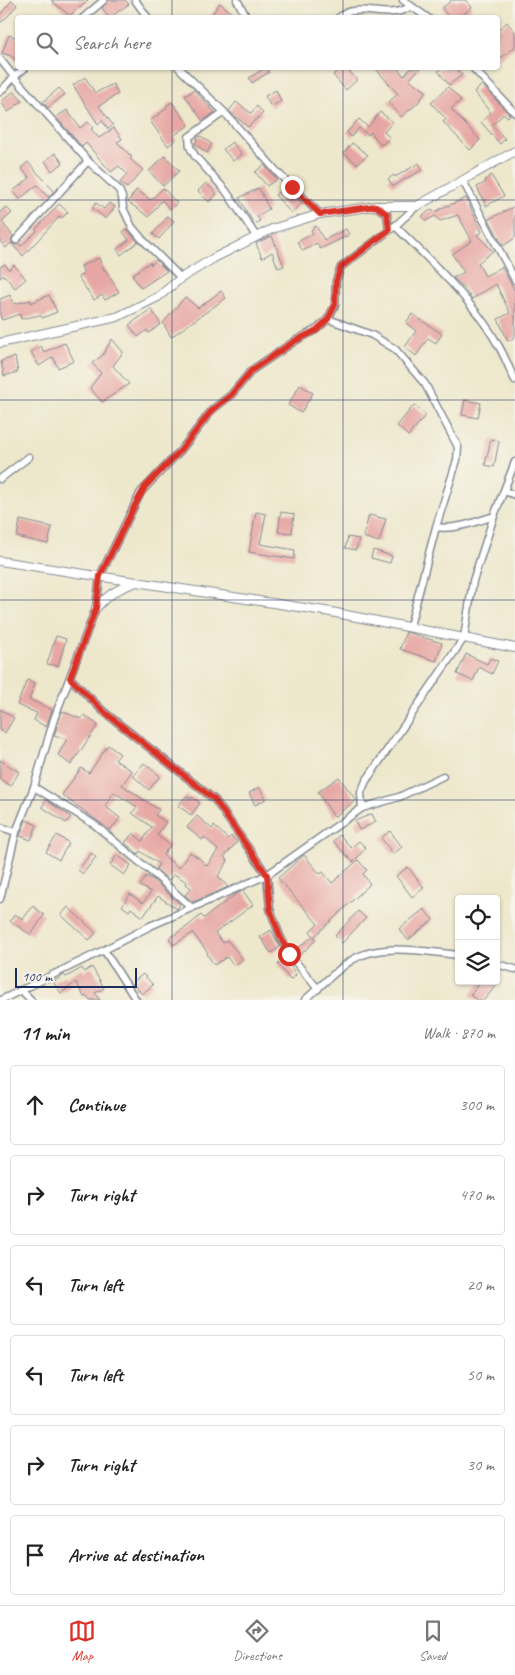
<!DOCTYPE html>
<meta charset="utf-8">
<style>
body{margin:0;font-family:Caveat,sans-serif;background:#f6f6f6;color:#222}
.controls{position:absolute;right:15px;bottom:15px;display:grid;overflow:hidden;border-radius:5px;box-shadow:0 1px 4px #0004}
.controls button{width:45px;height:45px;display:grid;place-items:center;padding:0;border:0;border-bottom:1px solid #e0e0e0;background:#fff;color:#222;font:25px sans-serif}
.scale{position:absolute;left:15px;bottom:12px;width:122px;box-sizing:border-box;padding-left:5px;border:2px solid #1b2f5e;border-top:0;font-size:14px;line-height:18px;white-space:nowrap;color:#1b2f5e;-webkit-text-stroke:4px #f7f3e8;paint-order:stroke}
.stop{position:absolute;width:15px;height:15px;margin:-11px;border:4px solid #d93025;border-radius:50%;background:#fff}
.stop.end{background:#d93025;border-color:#fff;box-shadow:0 1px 5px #0008}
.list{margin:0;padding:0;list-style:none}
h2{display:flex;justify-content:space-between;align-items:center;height:65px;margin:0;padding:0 20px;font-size:21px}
h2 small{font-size:16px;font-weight:400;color:#767676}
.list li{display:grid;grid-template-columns:32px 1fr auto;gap:15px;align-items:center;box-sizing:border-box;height:80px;margin:0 10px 10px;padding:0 10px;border:1px solid #e0e0e0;border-radius:5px}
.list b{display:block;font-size:19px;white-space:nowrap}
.list em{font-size:16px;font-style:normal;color:#767676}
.icon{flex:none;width:28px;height:28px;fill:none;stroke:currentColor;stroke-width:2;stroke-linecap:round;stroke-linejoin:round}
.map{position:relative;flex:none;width:515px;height:1000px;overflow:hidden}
.search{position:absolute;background:#fff;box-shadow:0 1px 4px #0004;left:15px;right:15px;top:15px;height:55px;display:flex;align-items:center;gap:12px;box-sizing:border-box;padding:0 18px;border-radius:5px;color:#767676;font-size:19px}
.sheet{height:605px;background:#fff}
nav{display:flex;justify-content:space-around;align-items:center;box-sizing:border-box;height:70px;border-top:1px solid #e0e0e0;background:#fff;font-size:14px;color:#767676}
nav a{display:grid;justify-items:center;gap:2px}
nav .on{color:#d93025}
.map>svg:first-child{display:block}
</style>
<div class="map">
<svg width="515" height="1000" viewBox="0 0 515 1000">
<rect width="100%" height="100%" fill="#f7f3e8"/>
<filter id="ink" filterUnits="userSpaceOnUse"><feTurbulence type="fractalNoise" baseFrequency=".02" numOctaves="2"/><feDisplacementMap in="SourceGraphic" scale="10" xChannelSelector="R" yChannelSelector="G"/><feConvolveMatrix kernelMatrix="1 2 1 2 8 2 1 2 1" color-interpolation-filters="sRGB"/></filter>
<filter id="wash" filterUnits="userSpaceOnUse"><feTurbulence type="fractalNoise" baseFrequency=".0096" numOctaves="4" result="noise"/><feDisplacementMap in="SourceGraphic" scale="20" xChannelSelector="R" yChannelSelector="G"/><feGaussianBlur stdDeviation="1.12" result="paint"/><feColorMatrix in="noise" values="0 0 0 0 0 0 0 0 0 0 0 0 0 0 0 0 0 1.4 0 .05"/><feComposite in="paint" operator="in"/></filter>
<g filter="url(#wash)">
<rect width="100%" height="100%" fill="#ede7cb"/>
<g id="blocks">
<!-- building -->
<g fill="#e7a6a3">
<path d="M12 0 17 5 8 16 0 23V15Z"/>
<path d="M51 0H88L80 8 79 6 70 16Z"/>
<path d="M109 0H125L129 4 109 18 102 8Z"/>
<path d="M452 0H465L472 7 459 18H449L442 8Z"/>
<path d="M220 3 232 13 229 18H209Z"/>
<path d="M507 22 515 32V47L498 60V30Z"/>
<path d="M9 35 18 38V63L11 56 2 53Z"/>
<path d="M265 68 269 72 252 83 249 78Z"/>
<path d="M341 68H346L357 80 346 90 333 75Z"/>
<path d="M375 68H397L404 76 411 68H420L409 80 426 91 418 103 401 117 388 102 398 94Z"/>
<path d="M442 68H456L462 75 449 85 438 71Z"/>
<path d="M85 77 95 93 113 84 118 94 99 106 113 125 108 129 102 120 98 124 73 85Z"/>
<path d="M482 85 510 115 508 117 504 114 492 125 505 139 500 144 481 122 491 113 474 92Z"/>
<path d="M448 87 461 100 451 109 480 140 470 150 443 122 446 119 431 103Z"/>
<path d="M59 88 65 94 48 108 43 102Z"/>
<path d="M194 90 215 112 203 121 185 96Z"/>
<path d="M276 90 281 101 271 107 265 96Z"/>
<path d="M14 91 22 101 8 112 1 102Z"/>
<path d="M172 102 189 125 173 136 176 140 168 146 150 121 167 108 166 106Z"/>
<path d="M236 102 251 113 257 106 263 113 248 127 229 111Z"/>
<path d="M67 110 80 128 88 122 93 128 91 129 99 138 114 128 122 139 117 142 132 157 130 159 143 170 127 188 120 183 127 174 119 166 111 172 86 143 82 147 56 117Z"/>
<path d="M380 112 393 122 384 132 390 138 381 145 371 132 368 135 359 128 351 137 347 132 359 119 368 127Z"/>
<path d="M201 136 212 144 207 153 195 144 198 137Z"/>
<path d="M232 142 242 154 233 161 223 149Z"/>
<path d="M352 143 368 155 357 164 344 153Z"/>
<path d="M55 153 63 163 52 171 45 161Z"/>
<path d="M165 156 179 171 163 186 149 171Z"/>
<path d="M28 162 54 191 48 197 37 185 20 199 13 191 30 178 21 168Z"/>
<path d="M419 163 422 170 393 186 388 179 394 175 395 177Z"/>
<path d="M264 165 277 179 267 186 255 172Z"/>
<path d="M491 175 504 196 486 206 477 187 486 182 485 180Z"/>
<path d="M206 183 217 194 209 202 198 191Z"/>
<path d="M285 186 302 203 291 213 275 195Z"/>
<path d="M163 188 177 203 170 209 162 200 149 217 128 202 136 190 151 200Z"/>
<path d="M259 188 269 209 257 216 260 221 254 224 239 198Z"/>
<path d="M466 198 482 232 477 235 493 251 478 263 485 276 502 267 515 291V337L508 341 498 319 510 313 496 284 472 299 464 287 453 278 464 272 452 254 472 241 458 215 440 221 435 216 426 221 422 216 432 209 435 212 448 205V206Z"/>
<path d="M96 203 104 209 109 203 115 207 106 219 92 208Z"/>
<path d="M59 204 68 212 62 218 60 216 23 256 11 243 6 248 0 241V212L6 207 12 213 2 222 13 236 11 239 12 243 15 245 19 244 21 246 37 231 36 229Z"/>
<path d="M515 206V238L503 246 489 219Z"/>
<path d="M168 216 174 221 159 239 153 234Z"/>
<path d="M316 226 324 240 346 229 349 235 320 249 317 243 303 251 297 242 313 234 311 230Z"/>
<path d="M127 229 138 242 121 255 117 249 129 240 123 232Z"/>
<path d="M272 236 284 266 278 268 272 252 262 258 256 243Z"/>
<path d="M99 258 104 270 105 269 119 292 105 300 102 295 94 300 78 277 84 274 81 266Z"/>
<path d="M156 260 167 271 141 288 132 275 150 262 151 265Z"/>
<path d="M5 264 9 270 14 265 26 279 15 288 4 275 0 278V267Z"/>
<path d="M221 291 226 298 171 337 163 323 185 297 198 308Z"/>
<path d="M10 295 14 304 31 300V303L49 295 57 312 42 318 40 315 21 319 20 314 2 320 0 315V299Z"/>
<path d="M151 309 161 324 149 333 147 330 138 337 129 325Z"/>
<path d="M412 314 442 334 436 343 428 338 416 356 405 347 416 331 406 323Z"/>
<path d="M112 339 123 352 113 366 129 384 102 402 90 388 101 373 92 363 103 355Z"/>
<path d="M65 343 74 361 58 368 53 357 39 366 31 352 41 346 44 352Z"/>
<path d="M15 357 18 372 4 376 1 361Z"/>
<path d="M300 385 313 393 301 413 288 405Z"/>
<path d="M465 400 481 403 478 418 462 415Z"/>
<path d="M414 405 426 415 408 436 397 426Z"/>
<path d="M491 439 499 441 494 467 485 465Z"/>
<path d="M256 512 266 514 260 544 295 550 294 559 249 552Z"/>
<path d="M281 512 294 514 292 533 278 532Z"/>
<path d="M369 515 386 519 379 542 363 537Z"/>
<path d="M20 520 52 527 48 544 17 537Z"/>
<path d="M348 537 359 539 356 550 345 548Z"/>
<path d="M373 550 392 556 390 563 371 558Z"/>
<path d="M406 632 442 643 436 661 400 649Z"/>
<path d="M56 636 66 639 58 666 47 664Z"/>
<path d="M466 654 487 664 490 658 498 661 492 674 479 667 473 681 457 674Z"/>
<path d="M27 680 35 683 29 699 52 710 46 727 34 720 37 713 17 705Z"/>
<path d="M0 709 14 718 5 733 0 730Z"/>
<path d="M62 711 81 719 84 715 98 725 71 765 58 755 67 739 54 736Z"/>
<path d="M108 745 120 754 115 760 132 771 122 785 159 810 155 815 166 822 157 835 170 845 163 855 179 868 190 852 200 859 207 866 218 850 204 837 202 840 187 827 197 816 212 829 214 826 228 839 231 836 237 842 224 857 228 861 218 876 228 887 193 902 185 895 191 888 186 884 187 882 174 874 169 880 156 869 159 864 140 851 138 854 125 843 133 833 142 841 152 827 132 813 137 807 114 792 105 806 120 818 110 830 62 795 81 768 89 773Z"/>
<path d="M0 760 19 772 11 786 0 779Z"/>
<path d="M144 763 160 776 149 790 133 776Z"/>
<path d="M339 777 356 800 334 817 318 792Z"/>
<path d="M259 787 266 799 255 805 249 793Z"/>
<path d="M186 796 191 799 192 797 200 803 191 815 178 806Z"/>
<path d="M46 800 71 817 66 823 42 807Z"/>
<path d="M372 814 376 822 359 830 355 821Z"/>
<path d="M26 820 37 825 31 840 20 836Z"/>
<path d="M390 831 402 847 393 854 381 838Z"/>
<path d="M57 835 69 843 59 860 46 852Z"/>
<path d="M340 835 351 848 359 841 366 848 353 862 333 841Z"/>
<path d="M91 853 96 857 83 874 78 870Z"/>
<path d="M117 855 131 865 124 875 110 865Z"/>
<path d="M304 855 320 874 323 872 332 883 358 860 367 870 363 874 370 884 314 937 316 940 298 957 293 952 313 936 310 931 318 924 278 878Z"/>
<path d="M408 867 424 888 412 897 396 876Z"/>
<path d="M146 876 152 879 180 904 177 909 158 896 143 917 131 908 129 911 122 906 130 894 143 903 151 892 140 886Z"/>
<path d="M243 891 253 905 215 933 223 943 227 940 243 959 234 966 227 957 214 965 207 954 208 953 193 933 173 945 169 938 188 926 201 915 204 918 236 894Z"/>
<path d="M33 906 44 915 31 935 10 921 15 914 23 919Z"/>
<path d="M68 907 96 933 89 940 61 915Z"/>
<path d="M424 909 433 920 408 940 399 929Z"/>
<path d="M358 911 366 918 342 943 335 936Z"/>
<path d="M271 930 280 947 271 953 260 937Z"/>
<path d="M286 958 296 975 290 980 278 964Z"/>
<path d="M92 967 104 988 95 993 100 1000H90L87 996 84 997 76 982 61 993 53 982 64 975 66 977 82 968 84 972Z"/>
<path d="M143 974 153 985 142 994 132 983Z"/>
<path d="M481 981H500L484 1000H477L470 995Z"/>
</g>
</g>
</g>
<g filter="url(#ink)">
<use href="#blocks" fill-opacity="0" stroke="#848b94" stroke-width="1"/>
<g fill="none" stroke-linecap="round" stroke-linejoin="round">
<defs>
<g id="minor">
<path d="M135 0 148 18"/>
<path d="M237 0 247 18"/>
<path d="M403 0 411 6"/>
<path d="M83 18 104 0"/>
<path d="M338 18C343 15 347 11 353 11 372 8 393 19 411 6L428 18"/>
<path d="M0 59 14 77 25 68"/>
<path d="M179 68 224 112 279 174 320 214"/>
<path d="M473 68 515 113"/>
<path d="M0 92 14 77 88 161 119 190 122 197 123 208 132 227 142 239 181 278"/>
<path d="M224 112 189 137 190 147 195 156 226 191 256 236"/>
<path d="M463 181 515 280"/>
<path d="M376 206 387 214 389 230"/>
<path d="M395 226C430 260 475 303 498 345 505 356 509 369 515 380"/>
<path d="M16 240 88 161"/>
<path d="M328 319 372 335 395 349 425 384 458 447 457 460 436 527"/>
<path d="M0 479 29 457"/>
<path d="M504 491 515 495"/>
<path d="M410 626 436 527C456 530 475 522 494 516L515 462"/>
<path d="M71 679 103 711 215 800 267 875 270 909 280 936 289 954 318 989"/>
<path d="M34 787 95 825 161 880 192 908"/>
<path d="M362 808 361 792 366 781 464 638 473 581 494 516"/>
<path d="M0 827 16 832"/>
<path d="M0 899 16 832 34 787 54 719 96 608 100 576 141 492 181 450 212 410 231 395 252 370 295 341 317 329 328 319 335 305 336 281 341 267 395 226 417 206"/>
<path d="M104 950 136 1000"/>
<path d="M496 964 515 969"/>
<path d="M21 990 31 1000"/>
<path d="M1 1000 104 950 150 926 267 875 362 808 399 797 443 776"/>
<path d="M305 1000C320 987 336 970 352 960 381 942 427 952 459 955"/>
</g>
<g id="tertiary">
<path d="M0 343 117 317 158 297 181 278 214 258 272 229 320 214 376 206H417L515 151"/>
<path d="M0 561 331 612 515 648"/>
<path d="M96 608C107 595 118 588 134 583"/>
</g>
</defs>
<!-- minor casing -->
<use href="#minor" stroke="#848b94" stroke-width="9"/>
<!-- tertiary casing -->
<use href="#tertiary" stroke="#848b94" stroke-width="10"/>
<!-- minor -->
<use href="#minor" stroke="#fff" stroke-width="6"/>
<!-- tertiary -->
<use href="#tertiary" stroke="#fff" stroke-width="8"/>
</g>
</g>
<g fill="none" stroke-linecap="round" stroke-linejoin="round" filter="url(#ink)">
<!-- route -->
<path stroke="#d93025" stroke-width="6" d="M289 954 280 936 270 909 267 875 215 800 103 711 70 678 96 608 100 576 134 507 145 487 181 450 212 410 231 395 252 370 295 341 317 330 328 319 335 305 336 281 341 267 389 230 387 214 376 206 320 214 292 187"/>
</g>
<!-- grid -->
<path fill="none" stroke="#1b2f5e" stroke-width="1" stroke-opacity="0.55" d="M172 0V18M343 0V18M172 68V1000M343 68V1000M0 200H515M0 400H515M0 600H515M0 800H515"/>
</svg>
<div class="controls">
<button><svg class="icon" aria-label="locate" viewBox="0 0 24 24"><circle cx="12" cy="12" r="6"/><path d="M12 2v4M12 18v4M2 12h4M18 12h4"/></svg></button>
<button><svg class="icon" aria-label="layers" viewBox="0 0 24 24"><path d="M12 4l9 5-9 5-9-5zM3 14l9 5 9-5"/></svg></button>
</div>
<div class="scale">100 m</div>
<div class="stop" style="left:289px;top:954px"></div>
<div class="stop end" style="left:292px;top:187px"></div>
<div class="search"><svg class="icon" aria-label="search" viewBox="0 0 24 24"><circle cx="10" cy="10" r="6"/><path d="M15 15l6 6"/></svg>Search here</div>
</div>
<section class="sheet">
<h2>11 min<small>Walk · 870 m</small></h2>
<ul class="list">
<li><svg class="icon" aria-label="ahead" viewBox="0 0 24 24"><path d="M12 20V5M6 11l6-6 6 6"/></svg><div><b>Continue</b></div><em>300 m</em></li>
<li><svg class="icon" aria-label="right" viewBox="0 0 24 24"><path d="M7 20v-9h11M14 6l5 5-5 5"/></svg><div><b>Turn right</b></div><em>470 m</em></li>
<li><svg class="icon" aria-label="left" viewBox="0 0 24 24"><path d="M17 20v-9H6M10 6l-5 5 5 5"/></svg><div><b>Turn left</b></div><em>20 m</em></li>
<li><svg class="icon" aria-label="left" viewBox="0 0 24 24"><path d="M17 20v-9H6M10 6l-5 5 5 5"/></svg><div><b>Turn left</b></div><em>50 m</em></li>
<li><svg class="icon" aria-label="right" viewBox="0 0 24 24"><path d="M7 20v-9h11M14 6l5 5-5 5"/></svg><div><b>Turn right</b></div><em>30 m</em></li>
<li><svg class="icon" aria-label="arrive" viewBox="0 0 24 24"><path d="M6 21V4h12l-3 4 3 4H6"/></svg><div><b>Arrive at destination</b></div></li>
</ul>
</section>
<nav>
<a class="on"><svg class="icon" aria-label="map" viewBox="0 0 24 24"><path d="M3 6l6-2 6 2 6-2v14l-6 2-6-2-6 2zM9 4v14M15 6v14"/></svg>Map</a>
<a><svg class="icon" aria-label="directions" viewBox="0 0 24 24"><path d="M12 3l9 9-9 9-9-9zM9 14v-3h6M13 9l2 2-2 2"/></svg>Directions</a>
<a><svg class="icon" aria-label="saved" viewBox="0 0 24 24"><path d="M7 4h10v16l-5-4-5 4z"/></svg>Saved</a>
</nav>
